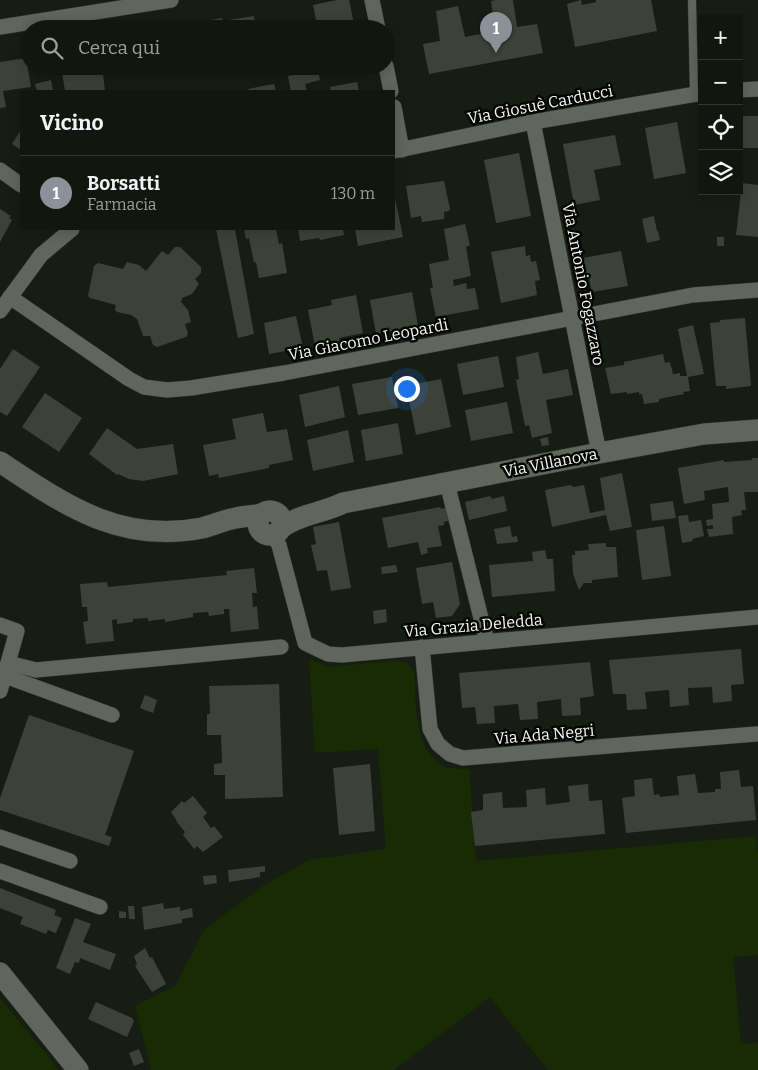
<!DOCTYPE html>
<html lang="it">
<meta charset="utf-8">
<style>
body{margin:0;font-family:Bitter,serif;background:#1b1f18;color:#f1f3f6}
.controls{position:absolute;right:15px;top:15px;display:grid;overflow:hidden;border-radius:0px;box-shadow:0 2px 12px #0003}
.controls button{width:45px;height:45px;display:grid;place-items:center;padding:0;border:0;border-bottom:1px solid #31352f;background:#12160f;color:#f1f3f6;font:25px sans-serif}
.you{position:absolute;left:406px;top:388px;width:18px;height:18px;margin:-12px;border:4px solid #fff;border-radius:50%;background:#1a73e8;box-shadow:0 0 0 8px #1a73e833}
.badge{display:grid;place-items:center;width:32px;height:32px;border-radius:50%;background:#8c9099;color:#fff;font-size:16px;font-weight:700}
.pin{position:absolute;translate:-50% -41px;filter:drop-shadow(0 1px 2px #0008)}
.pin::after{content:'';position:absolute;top:26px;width:18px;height:15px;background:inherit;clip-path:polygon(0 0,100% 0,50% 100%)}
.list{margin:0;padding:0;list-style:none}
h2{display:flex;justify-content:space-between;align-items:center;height:65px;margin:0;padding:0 20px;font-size:21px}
h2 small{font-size:16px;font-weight:400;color:#9c9f9e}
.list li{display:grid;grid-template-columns:32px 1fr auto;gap:15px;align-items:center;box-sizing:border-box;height:75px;padding:0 20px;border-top:1px solid #31352f}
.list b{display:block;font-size:19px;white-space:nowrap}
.list p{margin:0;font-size:16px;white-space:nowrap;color:#9c9f9e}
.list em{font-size:16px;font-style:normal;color:#9c9f9e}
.icon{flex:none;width:28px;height:28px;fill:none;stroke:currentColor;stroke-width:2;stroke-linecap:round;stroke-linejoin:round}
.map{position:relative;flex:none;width:758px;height:1070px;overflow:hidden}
.search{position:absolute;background:#12160f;box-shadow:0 2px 12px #0003;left:20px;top:20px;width:375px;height:55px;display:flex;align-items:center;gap:12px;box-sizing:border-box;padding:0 18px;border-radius:28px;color:#9c9f9e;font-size:19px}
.panel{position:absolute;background:#12160f;box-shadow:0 2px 12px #0003;left:20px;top:90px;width:375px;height:140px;border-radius:0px}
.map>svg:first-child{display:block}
</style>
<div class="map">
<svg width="758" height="1070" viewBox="0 0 758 1070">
<rect width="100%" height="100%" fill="#181d14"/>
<!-- green -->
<g fill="#172c03">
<path d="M309 659 330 667 398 660 409 664 414 672C417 703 412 756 449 768 455 769 463 769 469 769L476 861 756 836 758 853V955L733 957 741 1044 758 1043V1070H548L490 997 394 1070H151L135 1006 175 986 205 929 263 886 309 860 386 849 378 749 315 753Z"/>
<path d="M0 998 51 1060 58 1070H0Z"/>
</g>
<!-- building -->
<g fill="#3d4239">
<path d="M337 0H349L355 29H322L321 26H317L313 5Z"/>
<path d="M496 0H513L517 27 537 24 543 53 429 74 423 44 440 41 436 11 458 6 465 37 495 31 491 1Z"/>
<path d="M581 0 582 5 596 2V0H651L657 31 575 47 567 4Z"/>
<path d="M254 16 255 26 259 25 260 29H186L185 24 222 18V21Z"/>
<path d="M26 58 31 87 3 91 6 107 0 108V62Z"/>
<path d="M61 66H102L105 91H65Z"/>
<path d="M318 71 320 80 305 84 307 91H291L288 76Z"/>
<path d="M51 80 53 91H37L35 84Z"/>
<path d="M357 82 359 91H331L330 87Z"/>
<path d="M274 84 276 91H249L248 89Z"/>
<rect x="739" y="116" width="19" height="32"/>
<path d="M677 122 686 173 654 179 645 128Z"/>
<path d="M21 130V150L12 144Z"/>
<path d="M615 135 621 165 594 170 600 200 574 205 563 144Z"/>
<path d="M519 153 531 216 496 223 484 160Z"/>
<path d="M444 181 450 209 449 211 444 212V219L422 222 421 216 411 218 406 186Z"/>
<path d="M742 183 758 185V237L736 235Z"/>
<path d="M394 193 403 237 358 246 355 229H394Z"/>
<path d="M0 209 11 216 9 218 12 220 0 242Z"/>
<path d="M654 216 657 231H658L660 240 647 243 642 219Z"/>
<path d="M465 224 470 245 466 247 471 276 453 280 454 286 466 283 467 289 475 288 479 309 436 317 430 288H433L429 264 449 260 444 229Z"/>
<path d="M216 229H235L254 334 238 338Z"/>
<path d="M244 229H276L279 244 282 243 287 273 259 278 256 262 254 263 249 238 246 239Z"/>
<path d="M298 229H343L344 235 320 240 319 238 300 241Z"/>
<rect x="717" y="237" width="7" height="9"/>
<path d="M525 246 526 256 530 255 531 262 536 261 540 280 535 281 537 295 501 303 491 252Z"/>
<path d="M175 247H180L201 267V273L195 279 199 284 192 294 182 298 181 302 188 310 191 322 185 324 188 334 186 337 157 347 153 345 150 336H143L137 319 131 315 117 312 115 310 116 305 90 298 88 296 94 266 98 263 123 269 127 262 139 265 146 271 162 251 168 255Z"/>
<path d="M621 251 628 286 592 292 589 279H587L583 258Z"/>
<path d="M412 292 418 326 376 334 370 300Z"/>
<path d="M356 295 363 333 339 338 340 342 315 346 308 310 332 305 331 300Z"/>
<path d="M296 316 303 348 269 354 264 323Z"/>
<path d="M745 318 751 386 726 389V386H716L710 323 720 322V320Z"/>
<path d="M693 325 704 374 688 377 690 391 683 392 684 394 659 399V402L644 404 642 394H639V392L627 394V392L611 394 605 368 624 365V362L663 354 665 363 670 362 673 374 680 373V376H687L678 329Z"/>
<path d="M13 349 40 367 7 416 0 412V369Z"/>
<path d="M538 352 543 374 568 369 573 395 546 400 552 433 532 438 529 425 525 426 516 380 519 379 516 357Z"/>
<path d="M498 356 504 387 463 395 457 364Z"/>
<path d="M392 377 398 408 358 415 352 384Z"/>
<path d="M441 379 451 427 416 435 408 394 411 393 409 385Z"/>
<path d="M339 386 345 417 305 427 299 395Z"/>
<path d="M45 393 82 418 59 452 22 427Z"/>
<path d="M507 402 513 433 471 441 465 410Z"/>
<path d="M263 413 267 432 287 429 293 460 269 465V468L219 478 218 474 209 476 203 445 236 439 232 419Z"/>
<path d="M398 423 403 454 366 461 361 430Z"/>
<path d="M107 428 137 449 173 444 178 474 143 481 129 479 118 474 117 475 89 454Z"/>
<path d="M348 430 354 462 313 471 307 440Z"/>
<path d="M548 437 549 445 542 446 540 439Z"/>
<path d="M752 458H758V492H744L746 510H741L742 515 732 517 733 534 709 537 707 529H713V525L707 526 706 520 713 519 712 504 729 502 728 487 704 491 705 500 684 504 678 468 724 460V462L752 460Z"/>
<path d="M622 473 632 527 610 531 606 515 552 527 545 490 570 485 574 487 584 485 590 513 605 510 600 478Z"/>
<path d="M490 496 492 499 504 496 507 511 469 520 465 502Z"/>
<path d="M673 501 676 518 652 521 650 504Z"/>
<path d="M440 507 441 509 448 507 451 520 444 522V525L438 526 442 546 427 548 428 553 421 555 418 542 388 548 382 518Z"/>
<path d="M688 515 689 522 701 520 704 536 692 539 693 541 682 543 678 516Z"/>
<path d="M339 522 351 588 331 591 327 570 317 571 311 545 316 544 313 527Z"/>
<path d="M510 526 512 537 517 536 518 542 497 544 494 529Z"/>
<path d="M664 526 671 576 642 580 636 530Z"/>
<path d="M606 543V547H616L618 577 592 580V583H584L579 590 573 574 572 555H575V551L589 550 588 544Z"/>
<path d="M545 550 547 559H553L555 591 492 597 489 565 533 561 532 552Z"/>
<path d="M452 562 460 604 452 616 436 618 433 602 422 604 416 568Z"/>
<path d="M396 565 398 572 382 574 381 567Z"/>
<path d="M254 568 257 593H252L253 607 257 606 259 629 231 632 229 609H224V614L209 616 208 612 193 613V617L165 622V619L148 621V618L133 619V622L117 624V619L112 620 114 641 86 644 83 622 88 621 87 607H82L80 584 107 582 108 587 227 575 226 571Z"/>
<path d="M386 609 387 622 374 624 373 611Z"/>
<path d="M741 649 744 684 731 685 732 701 713 703 712 687 688 688 689 705 670 707 669 690 645 692 647 709 627 710 626 694H613L609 660Z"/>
<path d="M590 662 594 696 580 698 581 715 562 716 561 699 537 702 538 719 520 720 518 704 494 706 495 723 477 724 475 707 462 708 459 673Z"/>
<path d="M279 684 283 797 225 799V775H214V764L222 763 221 735H207V714H210L209 686Z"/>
<path d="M145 695 157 700 153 713 140 708Z"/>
<path d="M29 715 134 751 105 835 112 837 109 846 0 810V798Z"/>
<path d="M370 764 375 831 339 835 333 768Z"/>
<path d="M739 770 741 787 753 786 756 820 626 833 622 798 635 796 634 780 652 778 654 795 659 794 660 797 679 795 677 776 695 774 698 793 715 792V789H721L720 772Z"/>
<path d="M588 784 589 801 602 800 605 834 475 846 471 812 483 810V794L502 792 503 808 527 807 526 790 545 788 546 805 570 802 568 786Z"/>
<path d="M193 796 207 813 203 817 211 828 214 826 223 837 203 852 197 846 194 849 183 835 185 832 176 821H177L171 812 182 801 184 803Z"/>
<path d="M265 866V872H260V877L229 882 228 870Z"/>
<path d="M216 875 217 883 204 885 203 876Z"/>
<path d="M0 888 56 910 54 915 62 918 56 933 48 930 46 934 20 924 23 917 0 908Z"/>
<path d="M163 903 164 909 180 907V911L192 908 193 917 182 919V923L144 930 142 907Z"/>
<path d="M128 906H134L135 919H129Z"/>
<path d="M119 911 126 912V918H119Z"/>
<path d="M75 918 91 924 83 942 116 954 110 970 80 958 79 963 75 962 70 974 56 968Z"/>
<path d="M145 948 150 958 152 957 166 984 152 992 135 966 137 964 134 956Z"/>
<path d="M96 1002 132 1018 134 1021 127 1037 88 1019Z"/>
<path d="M139 1049 144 1062 134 1066 129 1053Z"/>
</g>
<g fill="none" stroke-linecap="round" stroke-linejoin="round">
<defs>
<path id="lane" d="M692 0 694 94"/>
<g id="street">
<path d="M372 0 378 29"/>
<path d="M0 27 171 0"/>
<path d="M386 66 391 91"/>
<path d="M739 90 758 89"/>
<path d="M394 107 402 150"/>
<path d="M533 122 599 453"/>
<path d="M394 151 533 122 702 93"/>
<path d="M0 170 21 185"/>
<path d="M10 297 129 379 144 387 167 390 191 388 284 373 693 295 758 290"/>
<path d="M0 311 41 255 72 229"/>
<path d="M447 483 487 642"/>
<path d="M273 535 279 545 305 643 328 654 342 655 758 617"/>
<path d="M0 625 17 631 0 691"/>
<path d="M422 647 430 729 438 744 450 754 463 758 756 734"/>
<path d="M8 663 36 670 281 647"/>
<path d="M5 676 112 715"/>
<path d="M0 837 70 861"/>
<path d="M0 871 100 907"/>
</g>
<g id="secondary">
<path d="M0 462C65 505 120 544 202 528 214 525 224 520 236 518 245 516 253 516 262 514"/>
<circle cx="270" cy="523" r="12"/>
<path d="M282 527C301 514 323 513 343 503L599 453 704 434 758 430"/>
<path d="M0 973 78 1070"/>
</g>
</defs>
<!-- lane casing -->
<use href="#lane" stroke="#343732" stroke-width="9"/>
<!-- street casing -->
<use href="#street" stroke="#343732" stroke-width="16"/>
<!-- secondary casing -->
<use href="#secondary" stroke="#343732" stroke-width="22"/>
<!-- lane -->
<use href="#lane" stroke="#60665c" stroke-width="8"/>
<!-- street -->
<use href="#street" stroke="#60665c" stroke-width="15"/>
<!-- secondary -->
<use href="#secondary" stroke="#60665c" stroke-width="21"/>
</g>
<g text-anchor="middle" stroke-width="5" stroke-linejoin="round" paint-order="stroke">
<!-- street labels -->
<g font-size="16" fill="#f2f6f0" stroke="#050604">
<text transform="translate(540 104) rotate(-11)" y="6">Via Giosuè Carducci</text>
<text transform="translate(584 284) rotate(79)" y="6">Via Antonio Fogazzaro</text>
<text transform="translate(368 339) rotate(-11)" y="6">Via Giacomo Leopardi</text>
<text transform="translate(550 462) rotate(-11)" y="6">Via Villanova</text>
<text transform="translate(473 625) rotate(-5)" y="6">Via Grazia Deledda</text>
<text transform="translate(544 734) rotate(-5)" y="6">Via Ada Negri</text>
</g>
</g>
</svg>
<div class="controls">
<button>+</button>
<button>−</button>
<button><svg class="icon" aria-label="locate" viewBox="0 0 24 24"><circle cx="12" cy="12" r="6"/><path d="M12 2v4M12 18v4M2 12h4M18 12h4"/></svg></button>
<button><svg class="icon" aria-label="layers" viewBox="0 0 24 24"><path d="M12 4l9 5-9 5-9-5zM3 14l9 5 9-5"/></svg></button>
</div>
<div class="you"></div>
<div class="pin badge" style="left:496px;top:53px">1</div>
<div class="search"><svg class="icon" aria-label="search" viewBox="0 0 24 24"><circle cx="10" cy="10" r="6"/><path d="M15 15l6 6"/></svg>Cerca qui</div>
<section class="panel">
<h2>Vicino<small></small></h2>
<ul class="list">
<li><span class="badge">1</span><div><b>Borsatti</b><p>Farmacia</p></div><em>130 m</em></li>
</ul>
</section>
</div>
